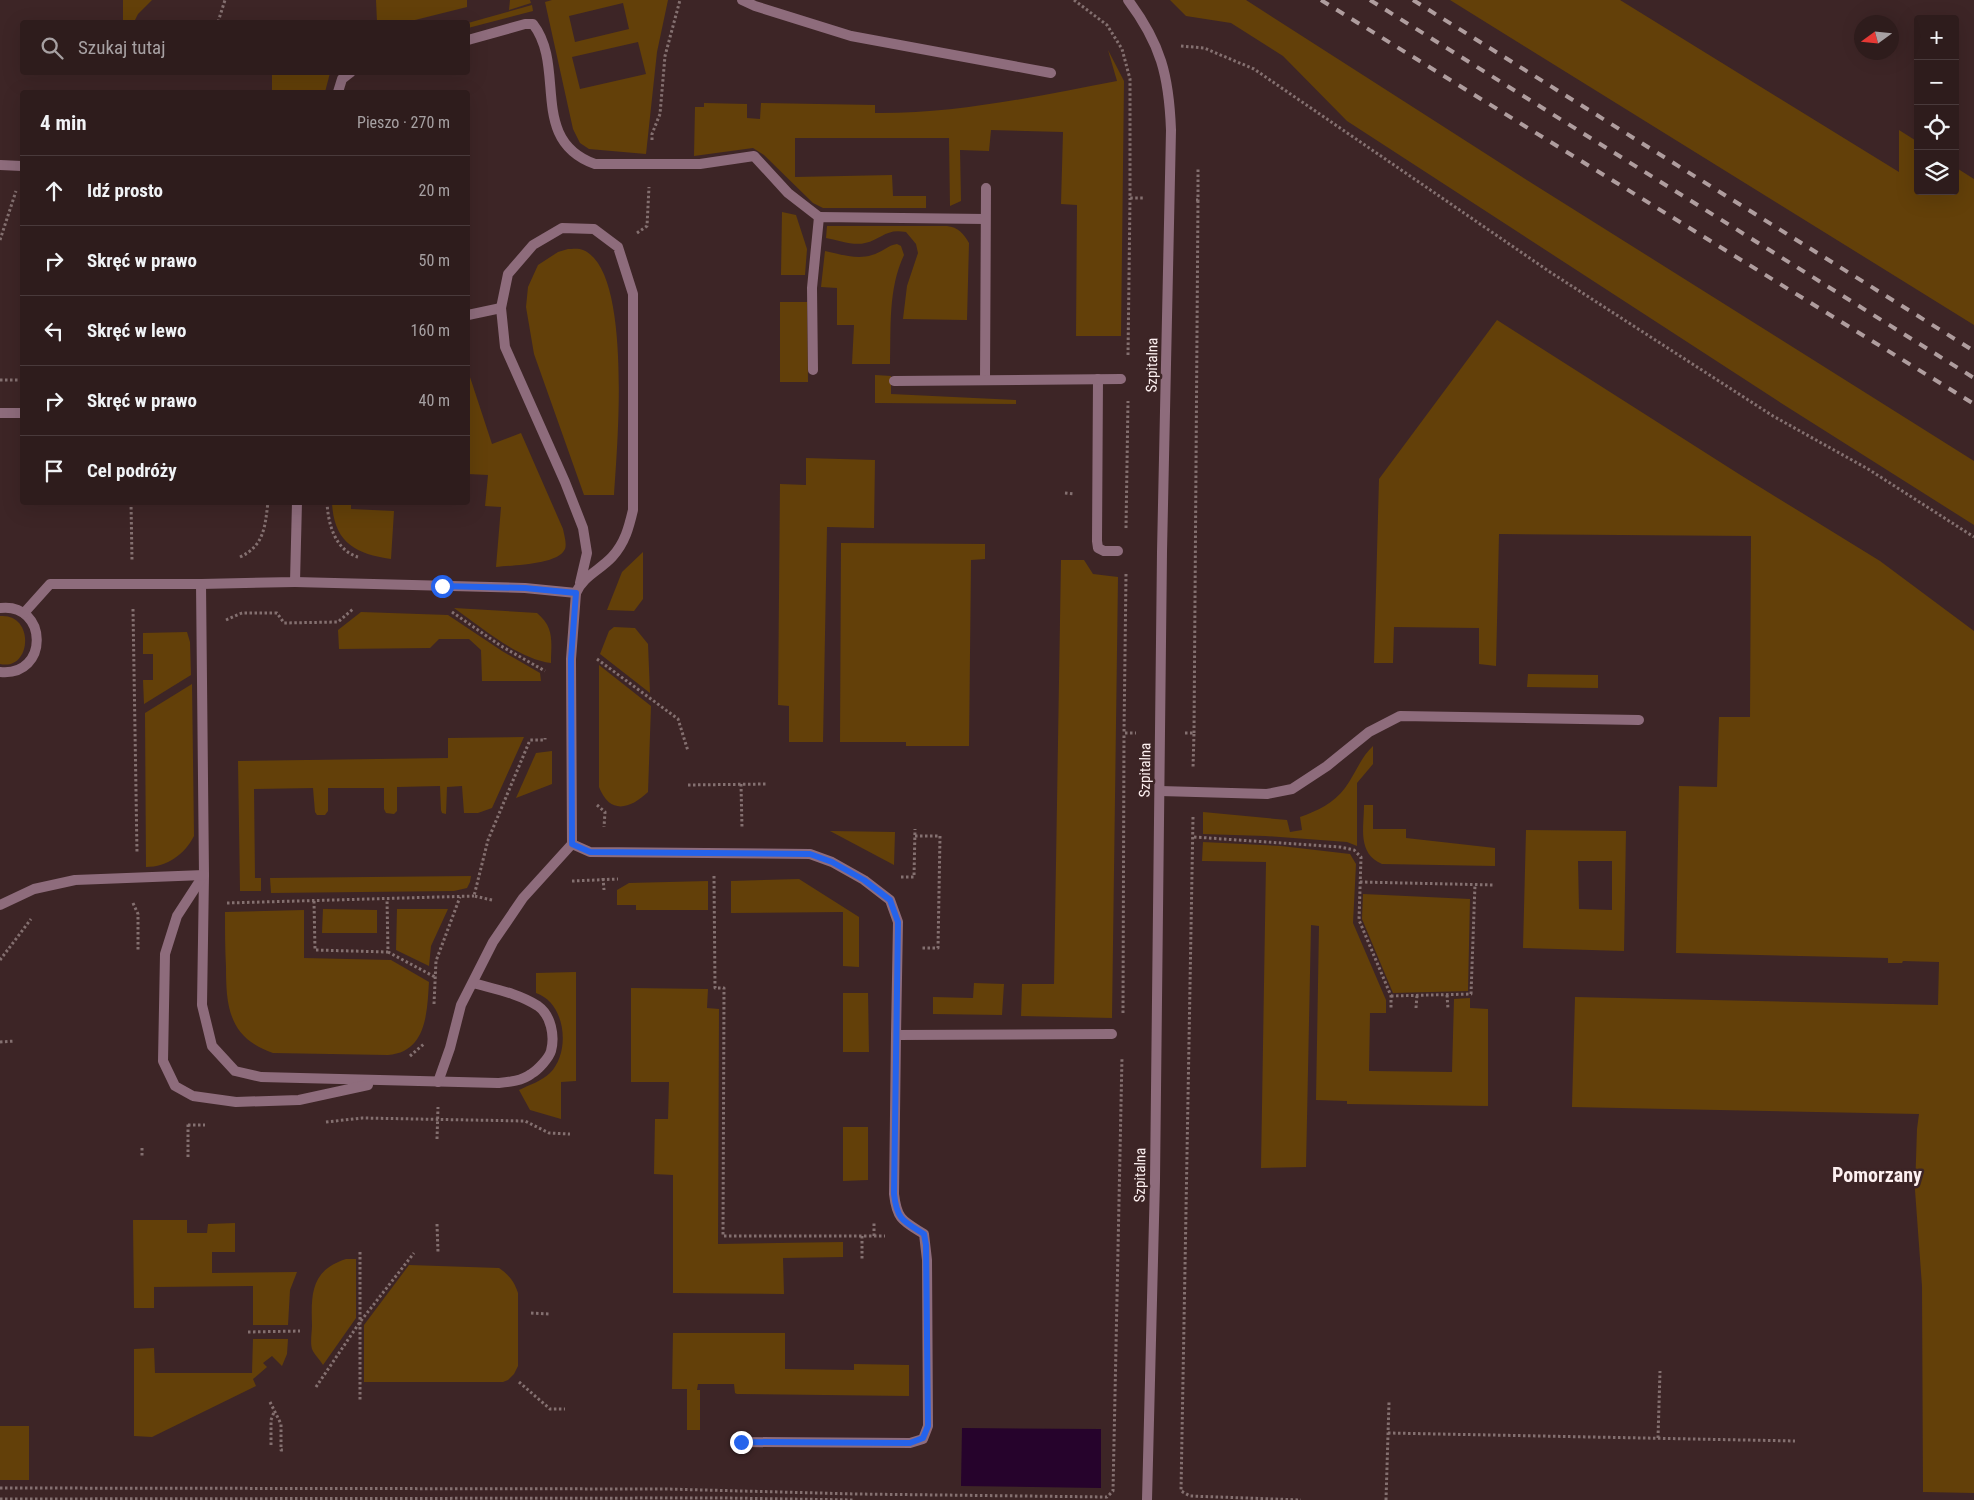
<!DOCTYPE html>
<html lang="pl">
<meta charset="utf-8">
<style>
body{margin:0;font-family:"Roboto Condensed",sans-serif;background:#3a2929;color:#f1f3f6}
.controls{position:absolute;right:15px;top:15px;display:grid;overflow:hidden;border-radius:5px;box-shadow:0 5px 20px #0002}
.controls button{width:45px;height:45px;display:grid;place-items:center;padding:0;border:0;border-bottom:1px solid #493a3b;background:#2e1c1c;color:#f1f3f6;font:25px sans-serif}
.compass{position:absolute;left:1854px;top:15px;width:45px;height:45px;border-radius:50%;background:#2e1c1c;box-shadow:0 5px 20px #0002;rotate:255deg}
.stop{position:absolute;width:15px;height:15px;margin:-11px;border:4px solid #2563eb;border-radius:50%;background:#fff}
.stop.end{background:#2563eb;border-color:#fff;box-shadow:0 1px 5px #0008}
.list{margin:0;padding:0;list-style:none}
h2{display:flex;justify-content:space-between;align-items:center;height:65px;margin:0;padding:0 20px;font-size:21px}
h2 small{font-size:16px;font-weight:400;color:#a7a1a3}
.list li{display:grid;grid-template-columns:32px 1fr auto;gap:15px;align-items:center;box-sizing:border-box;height:70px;padding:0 20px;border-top:1px solid #493a3b}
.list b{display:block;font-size:19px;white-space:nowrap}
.list em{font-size:16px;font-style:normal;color:#a7a1a3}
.icon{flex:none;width:28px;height:28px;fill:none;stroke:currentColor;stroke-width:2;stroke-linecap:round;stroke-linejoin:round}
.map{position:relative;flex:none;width:1974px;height:1500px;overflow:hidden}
.search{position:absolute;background:#2e1c1c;box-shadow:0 5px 20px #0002;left:20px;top:20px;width:450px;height:55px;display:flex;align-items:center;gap:12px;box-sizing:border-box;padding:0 18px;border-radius:5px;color:#a7a1a3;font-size:19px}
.panel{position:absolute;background:#2e1c1c;box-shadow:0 5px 20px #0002;left:20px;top:90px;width:450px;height:415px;border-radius:5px}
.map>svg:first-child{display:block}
</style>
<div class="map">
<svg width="1974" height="1500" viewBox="0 0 1974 1500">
<rect width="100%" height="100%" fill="#3d2526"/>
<!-- green -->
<g fill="#634009" fill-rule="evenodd">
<path d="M123 0H152L138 14 134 22H123Z"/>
<path d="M376 0H467V7L407 22H377Z"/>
<path d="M510 0H530L531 3 509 10Z"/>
<path d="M552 0H668L657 52 646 154 589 149 580 143 573 129 545 2ZM623 3 629 29 575 42 569 16ZM638 42 646 74 580 89 572 57Z"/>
<path d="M1170 0H1246L1519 175 1974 461V525L1781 403 1347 121 1283 56 1231 23 1186 16Z"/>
<path d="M1450 0H1620L1899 172V130L1918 142V191H1955V167L1974 179V325Z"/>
<path d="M532 5 533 11 468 28V23Z"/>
<path d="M1108 50 1124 81 1121 336H1076L1077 205 1061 204 1063 132 991 130 989 151 960 150 961 201 950 206 949 138H795V177L892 175 893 196H926V208H823L813 203 764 155 753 148 694 156 695 107H704V103L747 104V118L760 119 761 103 875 105V113C956 114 1038 96 1117 81Z"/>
<path d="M272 73H330L325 92H272Z"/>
<path d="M782 212 796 215 807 249 805 275H781Z"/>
<path d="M827 226H947C958 227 964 234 969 243L967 320 903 319 907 286 918 253 916 244 906 232C886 228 882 239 865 243 854 246 837 240 826 238Z"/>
<path d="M897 244 901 246 904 255C888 289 891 328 890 364H852L854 325H837V288L821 287 825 251C839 254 857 260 872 255 881 253 888 245 897 244Z"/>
<path d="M568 249C572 249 579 248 583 250 633 270 617 449 614 495H584L534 354 526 307 528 287 538 265 558 252Z"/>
<path d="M780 302H807L808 382H780Z"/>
<path d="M1497 320 1742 476 1880 561 1974 631V1493L1923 1492 1922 1286 1915 1190 1917 1129 1919 1114 1572 1107 1575 997 1938 1005 1939 962 1903 961 1902 963H1888V958L1676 953 1679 786 1717 787 1719 717H1750L1751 536 1499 534 1496 666 1479 664V628L1394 627 1393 663H1374L1379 479Z"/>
<path d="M468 371 492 444 521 433 563 529C564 535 567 543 565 549 558 565 512 565 496 567L501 507 485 506 488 475 468 474Z"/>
<path d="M875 375 891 376V394L1016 400V404L875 403Z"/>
<path d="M806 458 875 460 874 528 827 527 823 742H789V706L778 705 780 484 806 485Z"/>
<path d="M332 503H351V509L394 511 391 559C355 554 334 542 332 503Z"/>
<path d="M841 543 985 544V559L971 560 969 746H906V742H840Z"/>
<path d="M643 552V599L634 611 607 610 622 572Z"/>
<path d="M1061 560H1084L1093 574 1118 577 1112 1018 1021 1016 1022 984H1054Z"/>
<path d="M454 608 537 613C555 628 551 642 551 663 518 659 481 627 454 608Z"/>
<path d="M361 612 448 615 502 651 540 673 541 681H482L481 650 469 639H439L430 648 339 649 338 630Z"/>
<path d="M0 616C35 613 32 671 0 664Z"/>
<path d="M614 627 635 628 648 644 650 693 600 654 609 631Z"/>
<path d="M187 632 190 642 191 675 144 704 143 680H153V654H143V633Z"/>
<path d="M599 665 651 706 648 792C630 809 610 815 599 787Z"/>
<path d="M1528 674 1598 675V688L1527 687Z"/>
<path d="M192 684 194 836C185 854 167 867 146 867L145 713Z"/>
<path d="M524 737 492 808 478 813H464L462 786 447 787 446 814 442 813 441 810 440 786 397 787V811L394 814 386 813 384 809V788H328V811L325 815H317L315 812 313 788 254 789 255 878H261V891H240L238 761 448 758V738Z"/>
<path d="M1373 746V764L1357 783V846L1347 842 1265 836 1203 834V812L1287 820 1290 832 1302 830 1300 817C1317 811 1334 803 1345 788 1355 775 1360 758 1373 746Z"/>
<path d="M552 751V784L516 798 536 753Z"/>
<path d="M1364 805H1373V829H1406V838L1495 848V866L1382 864C1357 853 1364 828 1364 805Z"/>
<path d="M1526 830 1626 831 1624 951 1523 948ZM1578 861H1612V910L1579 909Z"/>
<path d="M830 831 895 832 894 865Z"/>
<path d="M1203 842 1281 846 1350 854 1356 864 1353 923 1386 1000V1013H1370L1369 1071 1452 1072 1454 999 1470 998V1008L1488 1009V1106L1347 1104V1101L1316 1100 1319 926 1311 925 1306 1167 1261 1168 1266 862 1202 861Z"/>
<path d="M471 876 470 882 467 888 454 891 271 893 270 878Z"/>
<path d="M799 879 859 917V967L843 966V912L731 913V881Z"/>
<path d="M708 881V910H636V905H617V890L629 883Z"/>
<path d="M1363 894 1470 899 1468 991 1393 993 1362 919Z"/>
<path d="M323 909 377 910V933H322Z"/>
<path d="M397 909H448L431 946 429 966 396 950Z"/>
<path d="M304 910V958L391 960 429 982C427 1012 427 1052 388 1055L273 1053C229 1038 226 1007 226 967 225 949 225 931 225 912Z"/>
<path d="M576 972V1081L561 1082V1119L530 1110 519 1090C529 1085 542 1081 550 1073 571 1052 566 1003 536 993V973Z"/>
<path d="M974 983 1004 984 1002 1015 933 1014V997L973 998Z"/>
<path d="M631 988 708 989 707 1008 719 1009 718 1244 843 1242V1257L783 1258 784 1294 673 1293V1175L654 1174 655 1119H668L669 1082H631Z"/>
<path d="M843 993H868L869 1052H843Z"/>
<path d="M843 1127H868V1180L843 1181Z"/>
<path d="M133 1220H187V1233H207L208 1224 235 1223V1252H212V1273L297 1272 290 1290 288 1325H253V1286L154 1287V1308H134Z"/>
<path d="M346 1259H356V1318L323 1365C320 1360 314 1354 312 1349 310 1342 312 1332 312 1325 311 1294 311 1270 346 1259Z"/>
<path d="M409 1265 499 1268C509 1275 514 1281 518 1293V1366L514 1374 508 1380 503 1382H364V1325Z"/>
<path d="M673 1333H785V1369L854 1370V1364L909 1365V1396L737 1394 735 1393 734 1384H698L697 1390H700V1430H687V1389H672Z"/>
<path d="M253 1339H288L287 1354 282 1366 272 1356 263 1363 267 1367 253 1379 256 1386 152 1437 134 1436V1349L154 1348 155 1373H252Z"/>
<rect x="0" y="1426" width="29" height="54"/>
</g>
<!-- water -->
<path fill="#26032c" d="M962 1428 1101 1429V1488L961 1486Z"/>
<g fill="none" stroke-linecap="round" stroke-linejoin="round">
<!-- path -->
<g stroke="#847070" stroke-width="3" stroke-dasharray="2.5 2.5" stroke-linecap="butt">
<path d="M1074 0 1107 25 1122 49 1130 79V198H1144"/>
<path d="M218 22 225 0"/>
<path d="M1181 46 1204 48 1254 69 1550 272 1773 416 1868 469 1974 537"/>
<path d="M652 140V134L660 114 665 56 680 0"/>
<path d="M1196 200H1198V168"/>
<path d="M637 233 647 226 649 187"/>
<path d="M0 240 16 191"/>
<path d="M1128 355 1130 198"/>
<path d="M0 380H22"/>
<path d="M1065 493 1074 494"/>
<path d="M131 502 132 560"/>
<path d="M327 502C328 524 335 550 358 557"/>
<path d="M1126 528 1128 401"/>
<path d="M240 557C264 546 265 527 268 502"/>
<path d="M1126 574 1124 733H1136"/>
<path d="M133 609 137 853"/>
<path d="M452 612 501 646 545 671"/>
<path d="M226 620 242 613H277L284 623 338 622 353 609"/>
<path d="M597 659 678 719 688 751"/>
<path d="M1185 733H1194L1193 768"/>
<path d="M1194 733 1198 200"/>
<path d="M741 784 742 828"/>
<path d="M688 785 766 784"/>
<path d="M597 805 605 812 604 827"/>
<path d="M1193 817 1181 1491 1190 1496 1301 1500"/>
<path d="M915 836H940L938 948H922"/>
<path d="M1194 837 1340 847 1354 850 1361 857 1359 920 1391 996V1009"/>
<path d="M714 876 715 988H724L723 1236H885"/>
<path d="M901 877H914L915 829"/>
<path d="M603 878 604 890"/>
<path d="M572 881 618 879"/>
<path d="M1360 882 1495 885"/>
<path d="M492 900 474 896 488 840 530 740H545V738"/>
<path d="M314 901 315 950 388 952 387 899"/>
<path d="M133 903 138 914V951"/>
<path d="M227 903 474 896"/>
<path d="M388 952 435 977"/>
<path d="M0 960 31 919"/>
<path d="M1447 995 1448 1009"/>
<path d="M1391 996 1471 994 1475 884"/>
<path d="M434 1004 436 961 460 897"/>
<path d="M1416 1008 1417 995"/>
<path d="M1123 1013 1124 733"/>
<path d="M0 1042 15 1041"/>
<path d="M410 1056 425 1043"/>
<path d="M326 1122 362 1118 525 1121 549 1133 570 1134"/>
<path d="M188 1125H205"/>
<path d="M437 1139 438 1107"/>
<path d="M142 1148V1157"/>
<path d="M188 1157V1123"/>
<path d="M437 1224 438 1252"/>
<path d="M862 1236V1259"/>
<path d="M874 1236V1222"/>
<path d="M360 1252V1402"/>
<path d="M531 1313 550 1314"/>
<path d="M248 1332 300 1331"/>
<path d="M519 1382 550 1409H565"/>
<path d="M316 1387 360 1322 414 1253"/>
<path d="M270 1402 281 1424V1450H284"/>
<path d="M1388 1433 1795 1441"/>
<path d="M1658 1438 1660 1371"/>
<path d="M271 1445V1420L274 1412"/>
<path d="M0 1488 666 1489 856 1494 1107 1497 1113 1491 1122 1057"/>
<path d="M0 1499 723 1498 855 1500"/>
<path d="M1386 1500 1389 1402"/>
</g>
<!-- service -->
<path stroke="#8e6c7c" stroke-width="10" d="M1160 791 1267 794 1292 789 1327 766 1369 732 1400 716 1639 720"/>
<!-- minor -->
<g stroke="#8e6c7c" stroke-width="10">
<path d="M742 0 755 6 851 36 1051 73"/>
<path d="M1128 0C1161 44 1169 76 1171 130L1162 552 1155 1180 1147 1500"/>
<path d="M468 40 525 24H533C567 68 528 140 595 164H700L754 156 788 193 819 217"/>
<path d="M338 92 342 79 351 72"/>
<path d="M0 165 22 166"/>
<path d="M468 315 501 308"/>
<path d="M813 370 812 288 819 217 985 219"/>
<path d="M1098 379 1097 541 1098 548 1104 551H1118"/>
<path d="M985 380 986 188"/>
<path d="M894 381 1121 379"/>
<path d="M0 413H22"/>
<path d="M295 582 525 588 576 593"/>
<path d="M201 584 204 875 202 1005 212 1046 235 1071 261 1077 498 1083C509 1082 522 1081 531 1074 538 1070 549 1058 551 1051 555 1036 551 1015 538 1006 518 993 494 989 473 983"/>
<path d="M0 608C48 602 50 677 0 672"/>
<path d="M24 613 50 584H201L295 582 297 502"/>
<path d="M572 844 590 852 810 854 832 862 864 880 890 900 898 922 896 1035 1112 1034"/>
<path d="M203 876 177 916 165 954 163 1061 175 1086 193 1096 236 1102 299 1100 368 1085"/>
<path d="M0 905 34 889 75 880 204 875"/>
<path d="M438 1082 450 1048 461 1005 493 942 523 898 572 844 571 659 576 593C583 576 600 570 612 557 625 543 629 527 633 510V294L618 247 594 229 562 228 533 245 508 274 501 308 505 347 565 482 583 528 587 553 580 583"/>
<path d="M741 1442 910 1443 923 1439 928 1426 927 1260 924 1234C903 1221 897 1220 894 1194L896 1035"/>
</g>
<!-- rail -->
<g stroke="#af9d9e" stroke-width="4" stroke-dasharray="9 9" stroke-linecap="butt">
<path d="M1321 0 1974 404"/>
<path d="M1370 0 1974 378"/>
<path d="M1413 0 1974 351"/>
</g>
</g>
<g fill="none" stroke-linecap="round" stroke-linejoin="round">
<!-- route -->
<path stroke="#2563eb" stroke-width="6" d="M442 586 525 588 576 593 571 659 572 844 590 852 810 854 832 862 864 880 890 900 898 922 894 1194C897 1220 903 1221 924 1234L926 1245 928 1426 923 1438 910 1443 741 1442"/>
</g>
<g text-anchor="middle" stroke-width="5" stroke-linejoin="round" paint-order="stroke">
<!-- street labels -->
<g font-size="15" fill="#fdf0f0" stroke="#3d2526">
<text transform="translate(1152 365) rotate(-89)" y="5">Szpitalna</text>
<text transform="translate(1145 770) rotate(-89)" y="5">Szpitalna</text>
<text transform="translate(1140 1175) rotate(-89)" y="5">Szpitalna</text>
</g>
<!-- district labels -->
<g font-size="20" font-weight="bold" fill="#fdf0f0" stroke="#3d2526">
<text x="1877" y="1182">Pomorzany</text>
</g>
</g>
</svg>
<div class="controls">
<button>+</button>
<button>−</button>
<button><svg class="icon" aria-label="locate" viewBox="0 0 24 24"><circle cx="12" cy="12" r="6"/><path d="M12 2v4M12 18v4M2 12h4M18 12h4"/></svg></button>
<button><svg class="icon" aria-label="layers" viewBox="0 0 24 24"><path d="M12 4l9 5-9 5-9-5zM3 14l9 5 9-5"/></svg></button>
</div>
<svg class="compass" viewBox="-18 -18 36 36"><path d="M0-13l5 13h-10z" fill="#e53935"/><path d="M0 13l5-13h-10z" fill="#a7a1a3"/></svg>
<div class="stop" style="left:442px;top:586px"></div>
<div class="stop end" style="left:741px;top:1442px"></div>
<div class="search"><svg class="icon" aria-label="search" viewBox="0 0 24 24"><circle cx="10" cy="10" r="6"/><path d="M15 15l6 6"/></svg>Szukaj tutaj</div>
<section class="panel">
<h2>4 min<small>Pieszo · 270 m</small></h2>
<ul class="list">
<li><svg class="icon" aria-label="ahead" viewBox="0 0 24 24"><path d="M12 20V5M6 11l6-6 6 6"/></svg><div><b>Idź prosto</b></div><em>20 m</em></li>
<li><svg class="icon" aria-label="right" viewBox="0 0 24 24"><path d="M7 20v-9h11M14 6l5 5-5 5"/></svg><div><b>Skręć w prawo</b></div><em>50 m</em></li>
<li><svg class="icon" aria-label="left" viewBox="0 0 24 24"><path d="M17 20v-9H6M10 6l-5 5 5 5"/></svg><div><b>Skręć w lewo</b></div><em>160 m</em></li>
<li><svg class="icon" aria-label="right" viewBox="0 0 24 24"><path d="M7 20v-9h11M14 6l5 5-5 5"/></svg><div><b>Skręć w prawo</b></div><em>40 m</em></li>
<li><svg class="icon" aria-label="arrive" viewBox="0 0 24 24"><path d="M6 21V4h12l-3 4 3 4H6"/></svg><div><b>Cel podróży</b></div></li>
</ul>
</section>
</div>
